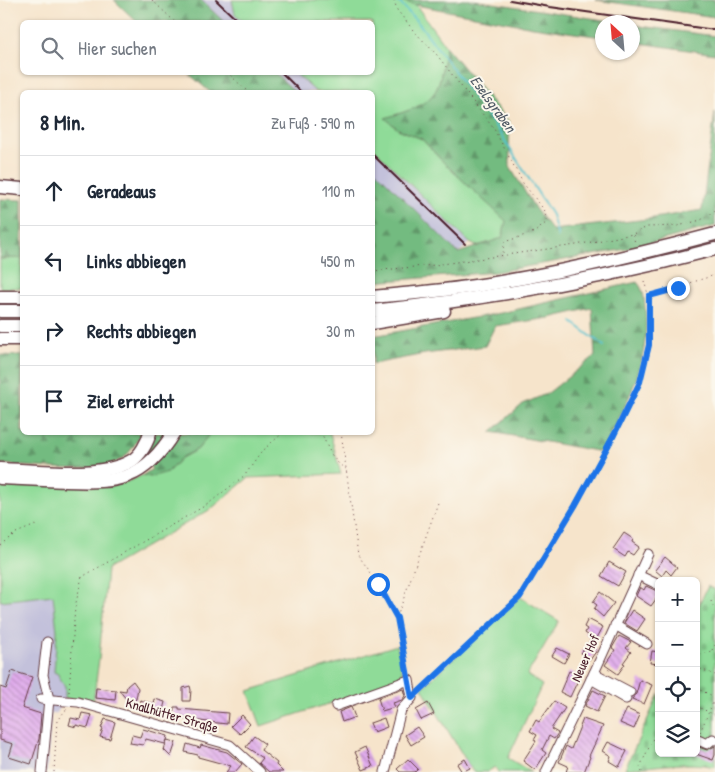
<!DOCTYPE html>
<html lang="de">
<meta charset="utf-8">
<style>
body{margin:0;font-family:"Patrick Hand",sans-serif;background:#f2f2f3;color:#1f2937}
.controls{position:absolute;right:15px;bottom:15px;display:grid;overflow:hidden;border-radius:8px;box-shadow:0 1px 4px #0004}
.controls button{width:45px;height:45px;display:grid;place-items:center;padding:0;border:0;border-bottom:1px solid #e0e1e3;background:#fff;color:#1f2937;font:25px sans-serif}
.compass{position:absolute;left:595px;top:15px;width:45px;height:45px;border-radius:50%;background:#fff;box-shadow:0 1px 4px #0004;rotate:334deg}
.stop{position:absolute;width:15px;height:15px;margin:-11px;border:4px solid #1a73e8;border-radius:50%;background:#fff}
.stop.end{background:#1a73e8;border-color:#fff;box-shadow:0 1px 5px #0008}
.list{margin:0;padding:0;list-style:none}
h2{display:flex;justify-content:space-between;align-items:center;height:65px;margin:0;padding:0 20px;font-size:21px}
h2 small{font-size:16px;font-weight:400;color:#747a83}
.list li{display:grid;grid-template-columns:32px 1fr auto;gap:15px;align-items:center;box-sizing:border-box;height:70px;padding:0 20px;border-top:1px solid #e0e1e3}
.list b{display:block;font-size:19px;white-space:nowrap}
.list em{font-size:16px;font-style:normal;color:#747a83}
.icon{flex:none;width:28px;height:28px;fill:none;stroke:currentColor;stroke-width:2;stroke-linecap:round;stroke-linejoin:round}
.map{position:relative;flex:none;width:715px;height:772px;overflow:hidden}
.search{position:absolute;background:#fff;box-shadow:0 1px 4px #0004;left:20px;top:20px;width:355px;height:55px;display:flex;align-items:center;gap:12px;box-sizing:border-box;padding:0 18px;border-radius:8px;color:#747a83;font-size:19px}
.panel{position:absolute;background:#fff;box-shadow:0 1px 4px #0004;left:20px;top:90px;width:355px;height:345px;border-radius:8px}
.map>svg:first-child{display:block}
</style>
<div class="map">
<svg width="715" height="772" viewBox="0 0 715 772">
<defs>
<pattern id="forest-firs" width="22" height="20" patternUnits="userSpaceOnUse" patternTransform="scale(1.25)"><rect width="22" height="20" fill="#73bb80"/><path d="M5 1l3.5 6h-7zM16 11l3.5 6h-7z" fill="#609769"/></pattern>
<pattern id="cemetery-stones" width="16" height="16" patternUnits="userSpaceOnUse" patternTransform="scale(1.25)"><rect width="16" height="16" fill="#8fdb98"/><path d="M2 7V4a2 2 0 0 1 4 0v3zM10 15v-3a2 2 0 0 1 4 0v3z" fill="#7dbc83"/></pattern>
<pattern id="building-back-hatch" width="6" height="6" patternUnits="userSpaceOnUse" patternTransform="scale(1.25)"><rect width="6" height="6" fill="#e0acec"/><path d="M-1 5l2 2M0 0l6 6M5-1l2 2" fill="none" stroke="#b88bbf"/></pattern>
</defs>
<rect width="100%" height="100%" fill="#fbf7ec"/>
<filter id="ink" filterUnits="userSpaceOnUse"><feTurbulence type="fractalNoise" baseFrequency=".02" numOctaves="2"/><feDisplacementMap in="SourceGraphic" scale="10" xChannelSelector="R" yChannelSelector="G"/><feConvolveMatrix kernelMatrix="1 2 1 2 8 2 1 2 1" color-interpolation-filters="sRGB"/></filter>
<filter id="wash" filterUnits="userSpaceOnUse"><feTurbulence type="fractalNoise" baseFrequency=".0096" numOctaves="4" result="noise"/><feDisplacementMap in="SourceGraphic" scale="20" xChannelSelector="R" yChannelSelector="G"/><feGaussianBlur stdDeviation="1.12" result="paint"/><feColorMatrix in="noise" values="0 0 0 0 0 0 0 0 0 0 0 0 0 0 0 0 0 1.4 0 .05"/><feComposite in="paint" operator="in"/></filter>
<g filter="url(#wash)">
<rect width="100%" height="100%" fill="#f6e4cb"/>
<!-- industrial -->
<g fill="#c3c1db">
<path d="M201 0H232L235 14 244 22H224Z"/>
<path d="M275 73H295L316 92H295Z"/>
<path d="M372 148 470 243 458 253 373 168Z"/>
<path d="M53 594 57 631 54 672 58 674 60 680 65 686V698L57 713 51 714 47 772H0V601Z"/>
</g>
<!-- grass -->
<g fill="#8fdb98" stroke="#6c7d62">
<path d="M232 0H399L416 5 446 47C443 59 442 74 438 86 431 106 404 112 386 118L398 129 422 139 444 163 507 221 502 239 476 246 470 243 373 148 372 92H316L295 73 372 72V22H244L235 14Z"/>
<path d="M22 258V288H0V259Z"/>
<path d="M210 432 330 433 341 474 248 478 211 509 107 569 99 659 93 704 65 698V686L60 680 58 674 54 672 57 631 53 595 0 601V482L109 487 124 483 143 475 168 472 181 458 198 449Z"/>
<path d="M520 597 559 621 527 675 542 685 508 758 531 772H498L495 767 487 772H473L422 688Z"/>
<path d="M397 645 404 679 261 726 248 691Z"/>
</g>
<!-- forest -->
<g fill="url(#forest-firs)" stroke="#5e6d56">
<path d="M114 0H201L224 22H137Z"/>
<path d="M399 0H473L617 22H602V37L533 27 416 5Z"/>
<path d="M596 0H715V17Z"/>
<path d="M632 25 715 36V54L633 42Z"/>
<path d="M446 47 509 122 510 167 536 210 552 230 648 219 702 210 715 112V226L632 248 496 272 373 282V168L458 253 502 238 506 221 444 163 422 139 398 129 385 118C404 112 430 106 438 86 442 74 443 59 446 47Z"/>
<path d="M188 73H275L295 92H210Z"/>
<path d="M0 199 22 200V258L0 259Z"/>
<path d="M637 282C644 290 644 297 645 307 651 364 626 404 602 452L491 432 523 404 548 393 595 356 592 308 549 318 495 326 485 346 425 354 373 364V336L501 313Z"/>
<path d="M0 355 22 356V432L141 433C136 443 130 454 120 460 95 475 30 466 0 464Z"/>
<path d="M155 433H210L198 449 181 458 168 472 150 477 143 475 152 469 147 462 113 474Z"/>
</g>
<!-- cemetery -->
<path fill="url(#cemetery-stones)" stroke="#6c7d62" d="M708 586 715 590V767C687 760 654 767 625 769L659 694V753H696V611Z"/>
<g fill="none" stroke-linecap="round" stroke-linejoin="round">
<!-- stream -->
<g stroke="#55c2ce" stroke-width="2">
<path d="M390 0 400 3 421 26 498 130 552 215 558 237"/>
<path d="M572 322 604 346"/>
</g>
</g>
<g id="blocks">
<!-- building -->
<g fill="url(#building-back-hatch)">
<path d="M624 533 633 539 632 542 639 547 633 555 628 552 625 557 613 549Z"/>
<path d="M665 557 677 567 671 575 666 570 662 576 655 570Z"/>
<path d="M609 562 626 572 618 586 601 576Z"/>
<path d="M646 586 659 592V595L651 606 636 596 640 587 644 590Z"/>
<path d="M600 592 614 603 603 617 594 609 597 605 593 602Z"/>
<path d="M632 610 645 619 637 631 624 623Z"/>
<path d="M588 619 603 627 592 647 597 650 590 660 581 653 592 638 585 633 587 629 584 627Z"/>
<path d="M619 636 631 642 626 648 631 652 623 663 625 664 618 674 605 665 615 650 612 648Z"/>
<path d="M557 648 569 654 564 663 552 656Z"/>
<path d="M652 651 659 652V664L650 663Z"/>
<path d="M12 671 32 677 22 708 41 714 39 739 31 764 9 757 13 744 0 740V687L6 689Z"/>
<path d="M569 671 580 676 570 697 560 692Z"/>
<path d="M640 680 652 685 644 704 632 699 636 694Z"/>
<path d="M133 681 138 688 136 699 130 704 119 690 126 691 127 686Z"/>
<path d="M190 686 191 690 190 701H183V688Z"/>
<path d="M96 688 116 690 115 700 95 698Z"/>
<path d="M403 689 405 696 402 700 393 703 395 707 382 711 378 698Z"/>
<path d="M593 690 605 696 597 712 585 706Z"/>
<path d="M155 699 165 702 162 714 140 708V700L154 704Z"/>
<path d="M554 701 565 708 551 729 558 733 554 739 549 736 542 750 546 753 535 770 523 761 536 741 534 740 537 735 530 731 536 720 539 722Z"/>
<path d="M428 703 434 714 421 720 416 710Z"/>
<path d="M174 707H179V709L228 713 227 724 173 718Z"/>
<path d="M351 707 355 717 342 722 339 712Z"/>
<path d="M627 709 640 715 634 729 620 723Z"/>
<path d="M82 713 92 715 88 728 76 725V727L69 725 71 718 80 720Z"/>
<path d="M242 715 250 724 240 734 231 726Z"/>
<path d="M384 718 387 727 374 732 370 723Z"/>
<path d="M105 719 115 722 110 739 100 737 103 729 101 728Z"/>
<path d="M583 719 603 726 589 756 590 757 584 772H566L568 766 559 762 566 746 571 749Z"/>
<path d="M417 727 424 737 411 745 405 735Z"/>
<path d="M143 729 168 736 167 740 176 742 171 757 164 750 167 740 165 744 146 739 143 745 130 743 132 735 140 737Z"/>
<path d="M254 736 265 744 261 750 277 763 276 765 283 772H269L259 763 263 758 246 747Z"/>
<path d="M608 742 627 751 619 767 609 761 611 756 603 751Z"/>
<path d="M187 744 200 748 201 745 227 752 242 764 235 772H226L231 766 198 757V755L185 752Z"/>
<path d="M715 746V755L713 760 696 754 699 747 707 750Z"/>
<path d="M365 747 373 766 363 770 355 752Z"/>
<path d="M408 759 418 769 415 772H400L397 769Z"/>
<path d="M465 759 470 768 462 772 457 764Z"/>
</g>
</g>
</g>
<g filter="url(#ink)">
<use href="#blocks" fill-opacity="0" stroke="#643d43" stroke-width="1"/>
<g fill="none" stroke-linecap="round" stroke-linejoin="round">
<defs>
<g id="minor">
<path d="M638 575 659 585"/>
<path d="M615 625 647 644"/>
<path d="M594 673 630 692"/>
<path d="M591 679 626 699"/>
<path d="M41 699 78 702 230 745 260 772"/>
<path d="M336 706 409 680 412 698 401 710 385 772"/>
<path d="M696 739 707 744 713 739 715 740"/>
<path d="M42 772 49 699 43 675 47 642"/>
<path d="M546 772 594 673 648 554"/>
</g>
<g id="highway">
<path d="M0 187 22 189"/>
<path d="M0 297H22"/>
<path d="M372 297C407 294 441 291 475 286 556 274 636 255 715 234"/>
<path d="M0 311H22"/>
<path d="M372 311C488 299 602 279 715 249"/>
<path d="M372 323 444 311"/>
<path d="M0 326H22"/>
<path d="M0 339H22"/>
<path d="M0 469C36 470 100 479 131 461 140 456 148 442 150 432"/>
<path d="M0 478C22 479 44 480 66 481 118 483 144 481 174 432"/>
</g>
</defs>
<!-- minor casing -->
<use href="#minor" stroke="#643d43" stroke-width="11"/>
<!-- highway casing -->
<use href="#highway" stroke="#643d43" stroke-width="15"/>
<!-- path -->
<g stroke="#643d43" stroke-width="1" stroke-dasharray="1 4" stroke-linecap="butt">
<path d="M152 0 175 22"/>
<path d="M394 0 397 10 413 30 437 55 494 129 523 183 545 211 547 222 535 232 504 242 503 254"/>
<path d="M227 72 248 92"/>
<path d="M633 235 635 243"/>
<path d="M372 271 435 265 576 245 633 234 647 227 678 226 701 220 715 211"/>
<path d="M644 281 648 294"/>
<path d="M321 432C327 446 332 461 346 469"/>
<path d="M341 432 358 555 379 584 397 618 407 672"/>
<path d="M0 545 16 533 36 525"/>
<path d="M711 601 715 610"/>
<path d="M397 617 439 500"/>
<path d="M712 650 715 645"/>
<path d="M696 656 715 650"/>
<path d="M696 667 715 675"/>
<path d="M696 688 715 697"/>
<path d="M419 690 520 597 575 506 614 435 640 382 649 345V296L715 275"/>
<path d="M69 692 75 607 82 577 208 504 245 475 263 450 284 432"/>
<path d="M696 706 715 715"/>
<path d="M659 726 657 730H659"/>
<path d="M700 732 715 698"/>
<path d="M54 772 57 720 67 709"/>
<path d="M642 772 640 767 657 730"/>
</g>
<!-- minor -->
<use href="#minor" stroke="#fff" stroke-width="9"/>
<!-- highway -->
<use href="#highway" stroke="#fff" stroke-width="12"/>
<!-- rail -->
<g stroke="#4a1f2b" stroke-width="2">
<path d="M216 0 239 22"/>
<path d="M510 0 550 7 715 30"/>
<path d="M281 72 301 92"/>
<path d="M372 154 465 244"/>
</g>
</g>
</g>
<g fill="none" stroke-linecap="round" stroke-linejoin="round" filter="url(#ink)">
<!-- route -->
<path stroke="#1a73e8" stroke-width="6" d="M378 584 397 618 412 698 520 597 575 506 614 435 640 382 649 345V296L678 288"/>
</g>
<g text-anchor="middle" stroke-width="4" stroke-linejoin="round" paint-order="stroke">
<!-- street labels -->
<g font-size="14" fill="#4a1f2b" stroke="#fbf7ec">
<text transform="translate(585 658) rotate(-66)" y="5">Neuer Hof</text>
<text transform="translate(172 715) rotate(16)" y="5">Knallhütter Straße</text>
</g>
<!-- water labels -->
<g font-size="15" font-style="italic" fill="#4e5864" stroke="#fbf7ec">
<text transform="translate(493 104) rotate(54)" y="5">Eselsgraben</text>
</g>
</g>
</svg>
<div class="controls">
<button>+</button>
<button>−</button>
<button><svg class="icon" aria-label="locate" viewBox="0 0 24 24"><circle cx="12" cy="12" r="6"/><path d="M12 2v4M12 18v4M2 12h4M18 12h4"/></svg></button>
<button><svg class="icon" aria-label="layers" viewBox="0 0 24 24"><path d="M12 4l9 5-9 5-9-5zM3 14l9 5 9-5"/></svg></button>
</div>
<svg class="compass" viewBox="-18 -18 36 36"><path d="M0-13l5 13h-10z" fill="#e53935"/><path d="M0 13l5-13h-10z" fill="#747a83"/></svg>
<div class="stop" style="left:378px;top:584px"></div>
<div class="stop end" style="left:678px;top:288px"></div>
<div class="search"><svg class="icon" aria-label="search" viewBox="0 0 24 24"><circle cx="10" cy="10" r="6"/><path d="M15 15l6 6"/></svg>Hier suchen</div>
<section class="panel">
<h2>8 Min.<small>Zu Fuß · 590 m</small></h2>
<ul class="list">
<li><svg class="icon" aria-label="ahead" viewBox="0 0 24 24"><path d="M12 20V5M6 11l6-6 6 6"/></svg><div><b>Geradeaus</b></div><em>110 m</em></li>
<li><svg class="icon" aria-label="left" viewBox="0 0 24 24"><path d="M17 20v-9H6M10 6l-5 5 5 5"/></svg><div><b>Links abbiegen</b></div><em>450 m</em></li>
<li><svg class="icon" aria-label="right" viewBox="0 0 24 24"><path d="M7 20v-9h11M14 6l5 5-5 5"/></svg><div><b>Rechts abbiegen</b></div><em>30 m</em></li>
<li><svg class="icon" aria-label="arrive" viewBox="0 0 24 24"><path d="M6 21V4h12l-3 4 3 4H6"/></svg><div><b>Ziel erreicht</b></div></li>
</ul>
</section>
</div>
